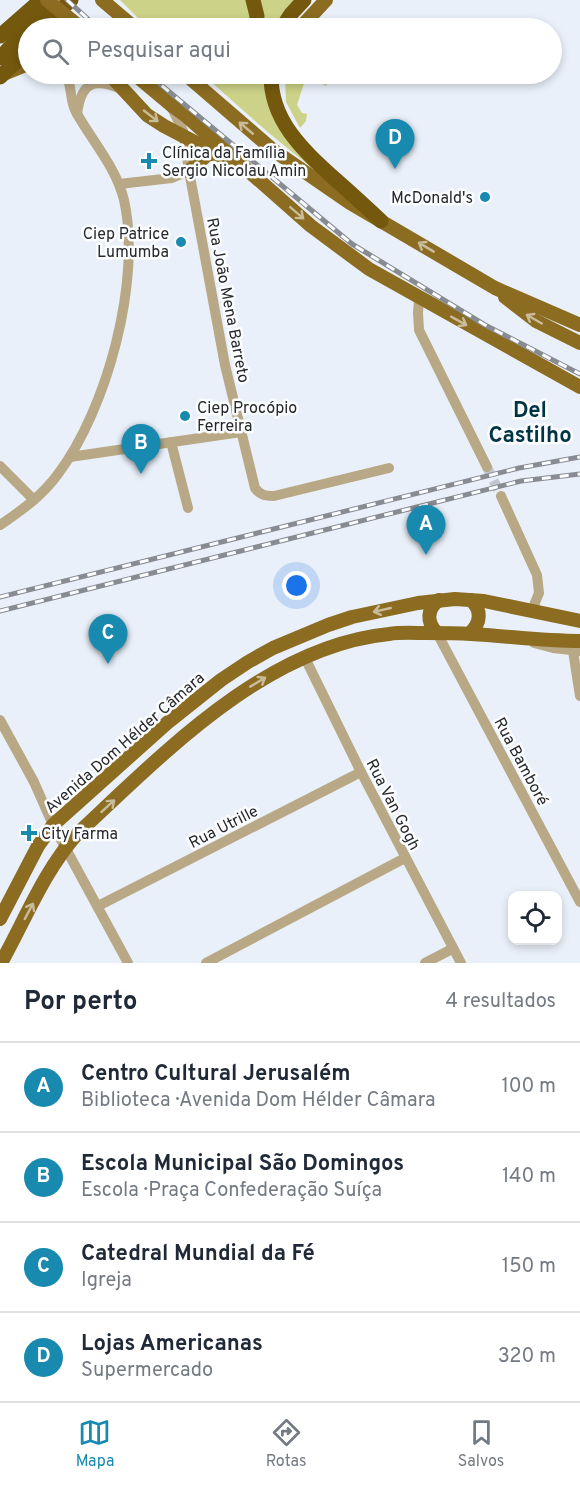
<!DOCTYPE html>
<html lang="pt">
<meta charset="utf-8">
<style>
body{margin:0;font-family:Overpass,sans-serif;background:#f6f6f7;color:#1f2937}
.controls{position:absolute;right:18px;bottom:18px;display:grid;overflow:hidden;border-radius:12px;box-shadow:0 3px 9px #0003}
.controls button{width:54px;height:54px;display:grid;place-items:center;padding:0;border:0;border-bottom:2px solid #e0e1e3;background:#fff;color:#1f2937;font:30px sans-serif}
.you{position:absolute;left:297px;top:586px;width:21px;height:21px;margin:-15px;border:4px solid #fff;border-radius:50%;background:#1a73e8;box-shadow:0 0 0 9px #1a73e833}
.badge{display:grid;place-items:center;width:39px;height:39px;border-radius:50%;background:#198aaf;color:#fff;font-size:20px;font-weight:700}
.pin{position:absolute;translate:-50% -50px;filter:drop-shadow(0 2px 3px #0008)}
.pin::after{content:'';position:absolute;top:32px;width:21px;height:18px;background:inherit;clip-path:polygon(0 0,100% 0,50% 100%)}
.list{margin:0;padding:0;list-style:none}
h2{display:flex;justify-content:space-between;align-items:center;height:78px;margin:0;padding:0 24px;font-size:26px}
h2 small{font-size:20px;font-weight:400;color:#747a83}
.list li{display:grid;grid-template-columns:39px 1fr auto;gap:18px;align-items:center;box-sizing:border-box;height:90px;padding:0 24px;border-top:2px solid #e0e1e3}
.list b{display:block;font-size:22px;white-space:nowrap}
.list p{margin:0;font-size:20px;white-space:nowrap;color:#747a83}
.list em{font-size:20px;font-style:normal;color:#747a83}
.icon{flex:none;width:33px;height:33px;fill:none;stroke:currentColor;stroke-width:2;stroke-linecap:round;stroke-linejoin:round}
.map{position:relative;flex:none;width:580px;height:963px;overflow:hidden}
.search{position:absolute;background:#fff;box-shadow:0 3px 9px #0003;left:18px;right:18px;top:18px;height:66px;display:flex;align-items:center;gap:15px;box-sizing:border-box;padding:0 21px;border-radius:33px;color:#747a83;font-size:22px}
.sheet{height:438px;background:#fff}
nav{display:flex;justify-content:space-around;align-items:center;box-sizing:border-box;height:84px;border-top:2px solid #e0e1e3;background:#fff;font-size:16px;color:#747a83}
nav a{display:grid;justify-items:center;gap:3px}
nav .on{color:#198aaf}
.map>svg:first-child{display:block}
</style>
<div class="map">
<svg width="580" height="963" viewBox="0 0 580 963">
<rect width="100%" height="100%" fill="#e9f0f9"/>
<!-- green -->
<g fill="#ccd287">
<path d="M120 0H247L252 28H148Z"/>
<path d="M258 0H298L277 28H264Z"/>
<path d="M202 74H264L317 172 270 134Z"/>
<path d="M285 74H332L326 86 307 75 306 77 297 105 302 113 307 114 306 121 300 128 286 102Z"/>
</g>
<g fill="none" stroke-linecap="round" stroke-linejoin="round">
<!-- minor-tunnel -->
<path stroke="#c2c8d0" stroke-width="10" stroke-dasharray="10 5" stroke-linecap="butt" d="M487 467 501 496"/>
<!-- minor -->
<g stroke="#b9a885" stroke-width="10">
<path d="M172 108 183 131 189 171 225 365 255 488C260 495 265 496 274 496L389 468"/>
<path d="M77 114C81 83 93 77 121 89"/>
<path d="M119 184 172 178 189 171"/>
<path d="M419 299 418 313 419 330 487 467"/>
<path d="M171 442 188 508"/>
<path d="M70 457 241 432"/>
<path d="M0 466 34 500"/>
<path d="M501 496 537 575 539 593 532 610"/>
<path d="M0 525C21 511 43 495 58 474 107 409 142 280 124 200 116 167 92 141 76 112 69 100 73 85 65 74"/>
<path d="M437 633 580 902"/>
<path d="M534 643 553 648 580 651"/>
<path d="M573 651 580 696"/>
<path d="M305 658 361 772 461 963"/>
<path d="M0 720 34 782 53 825 128 963"/>
<path d="M98 906 361 772"/>
<path d="M206 963 405 858"/>
<path d="M425 963 452 949"/>
</g>
<!-- major -->
<g stroke="#8b6c21" stroke-width="14">
<path d="M102 0 135 28"/>
<path d="M300 28 326 0"/>
<path d="M6 73 28 64"/>
<path d="M109 74 147 115 164 126 227 159"/>
<path d="M134 74 171 105 185 115 311 226 369 269 580 387"/>
<path d="M185 74 273 150 350 203 495 288 580 325"/>
<path d="M189 171 207 155 217 153"/>
<path d="M505 297 536 321 580 343"/>
<path d="M437 633C426 622 427 609 439 600"/>
<path d="M470 633C481 623 482 610 471 600"/>
<path d="M0 919 38 846 53 825 167 723 221 680 248 662 273 648 328 625 352 617 418 603 455 599 484 601 580 621"/>
<path d="M1 963C25 920 44 871 77 834 163 754 266 646 389 634 401 632 414 633 426 633 441 633 456 633 471 634 507 636 543 641 580 641"/>
</g>
<!-- highway -->
<g stroke="#74580d" stroke-width="15">
<path d="M253 0 257 16 256 28"/>
<path d="M40 28 71 0"/>
<path d="M282 28 291 14 304 0"/>
<path d="M0 36 41 0"/>
<path d="M0 58 38 17 50 0"/>
<path d="M271 74C270 121 304 151 336 180 351 193 366 207 381 221"/>
<path d="M0 77 28 50"/>
</g>
<defs>
<g id="rail">
<path d="M67 0 98 28"/>
<path d="M148 74 352 244 485 325 580 374"/>
<path d="M0 597 519 468 580 457"/>
<path d="M0 611 521 481 580 474"/>
</g>
</defs>
<!-- rail casing -->
<use href="#rail" stroke="#878b92" stroke-width="5"/>
<!-- rail -->
<use href="#rail" stroke="#fbfdff" stroke-width="3" stroke-dasharray="9" stroke-linecap="butt"/>
<!-- major-bridge -->
<path stroke="#8b6c21" stroke-width="14" d="M47 0 81 28"/>
</g>
<!-- one-way arrows -->
<defs><path id="oneway-shaft" d="M-6 0H5M1.5-3L5.5 0L1.5 3" fill="none" stroke-width="1.6" stroke-linecap="round" stroke-linejoin="round" transform="scale(1.5)"/></defs>
<g stroke="#c9bc9b">
<use href="#oneway-shaft" transform="translate(151 116) rotate(38)"/>
<use href="#oneway-shaft" transform="translate(246 128) rotate(-140)"/>
<use href="#oneway-shaft" transform="translate(297 213) rotate(41)"/>
<use href="#oneway-shaft" transform="translate(426 247) rotate(-149)"/>
<use href="#oneway-shaft" transform="translate(534 319) rotate(-150)"/>
<use href="#oneway-shaft" transform="translate(459 321) rotate(29)"/>
<use href="#oneway-shaft" transform="translate(382 610) rotate(167)"/>
<use href="#oneway-shaft" transform="translate(258 682) rotate(-31)"/>
<use href="#oneway-shaft" transform="translate(108 806) rotate(-42)"/>
<use href="#oneway-shaft" transform="translate(29 911) rotate(-62)"/>
</g>
<!-- markers -->
<g fill="#198aaf" stroke="#fbfdff" stroke-width="2">
<path d="M146 152h6v6h6v6h-6v6h-6v-6h-6v-6h6z"/>
<circle cx="485" cy="197" r="6"/>
<circle cx="181" cy="242" r="6"/>
<circle cx="185" cy="416" r="6"/>
<path d="M26 824h6v6h6v6h-6v6h-6v-6h-6v-6h6z"/>
</g>
<g text-anchor="middle" stroke-width="5" stroke-linejoin="round" paint-order="stroke">
<!-- poi labels -->
<g font-size="16" fill="#26282c" stroke="#fbfdff" text-anchor="start">
<text x="162" y="158">Clínica da Família<tspan x="162" dy="18">Sergio Nicolau Amin</tspan></text>
<text x="473" y="203" text-anchor="end">McDonald's</text>
<text x="169" y="239" text-anchor="end">Ciep Patrice<tspan x="169" dy="18">Lumumba</tspan></text>
<text x="197" y="413">Ciep Procópio<tspan x="197" dy="18">Ferreira</tspan></text>
<text x="41" y="839">City Farma</text>
</g>
<!-- street labels -->
<g font-size="16" fill="#26282c" stroke="#fbfdff">
<text transform="translate(229 300) rotate(79)" y="6">Rua João Mena Barreto</text>
<text transform="translate(124 742) rotate(-41)" y="6">Avenida Dom Hélder Câmara</text>
<text transform="translate(522 761) rotate(62)" y="6">Rua Bamboré</text>
<text transform="translate(394 804) rotate(63)" y="6">Rua Van Gogh</text>
<text transform="translate(223 826) rotate(-27)" y="6">Rua Utrille</text>
</g>
<!-- district labels -->
<g font-size="22" font-weight="bold" fill="#003445" stroke="#fbfdff">
<text x="530" y="417">Del<tspan x="530" dy="25">Castilho</tspan></text>
</g>
</g>
</svg>
<div class="controls">
<button><svg class="icon" aria-label="locate" viewBox="0 0 24 24"><circle cx="12" cy="12" r="6"/><path d="M12 2v4M12 18v4M2 12h4M18 12h4"/></svg></button>
</div>
<div class="you"></div>
<div class="pin badge" style="left:426px;top:555px">A</div>
<div class="pin badge" style="left:141px;top:474px">B</div>
<div class="pin badge" style="left:108px;top:664px">C</div>
<div class="pin badge" style="left:395px;top:169px">D</div>
<div class="search"><svg class="icon" aria-label="search" viewBox="0 0 24 24"><circle cx="10" cy="10" r="6"/><path d="M15 15l6 6"/></svg>Pesquisar aqui</div>
</div>
<section class="sheet">
<h2>Por perto<small>4 resultados</small></h2>
<ul class="list">
<li><span class="badge">A</span><div><b>Centro Cultural Jerusalém</b><p>Biblioteca · Avenida Dom Hélder Câmara</p></div><em>100 m</em></li>
<li><span class="badge">B</span><div><b>Escola Municipal São Domingos</b><p>Escola · Praça Confederação Suíça</p></div><em>140 m</em></li>
<li><span class="badge">C</span><div><b>Catedral Mundial da Fé</b><p>Igreja</p></div><em>150 m</em></li>
<li><span class="badge">D</span><div><b>Lojas Americanas</b><p>Supermercado</p></div><em>320 m</em></li>
</ul>
</section>
<nav>
<a class="on"><svg class="icon" aria-label="map" viewBox="0 0 24 24"><path d="M3 6l6-2 6 2 6-2v14l-6 2-6-2-6 2zM9 4v14M15 6v14"/></svg>Mapa</a>
<a><svg class="icon" aria-label="directions" viewBox="0 0 24 24"><path d="M12 3l9 9-9 9-9-9zM9 14v-3h6M13 9l2 2-2 2"/></svg>Rotas</a>
<a><svg class="icon" aria-label="saved" viewBox="0 0 24 24"><path d="M7 4h10v16l-5-4-5 4z"/></svg>Salvos</a>
</nav>
